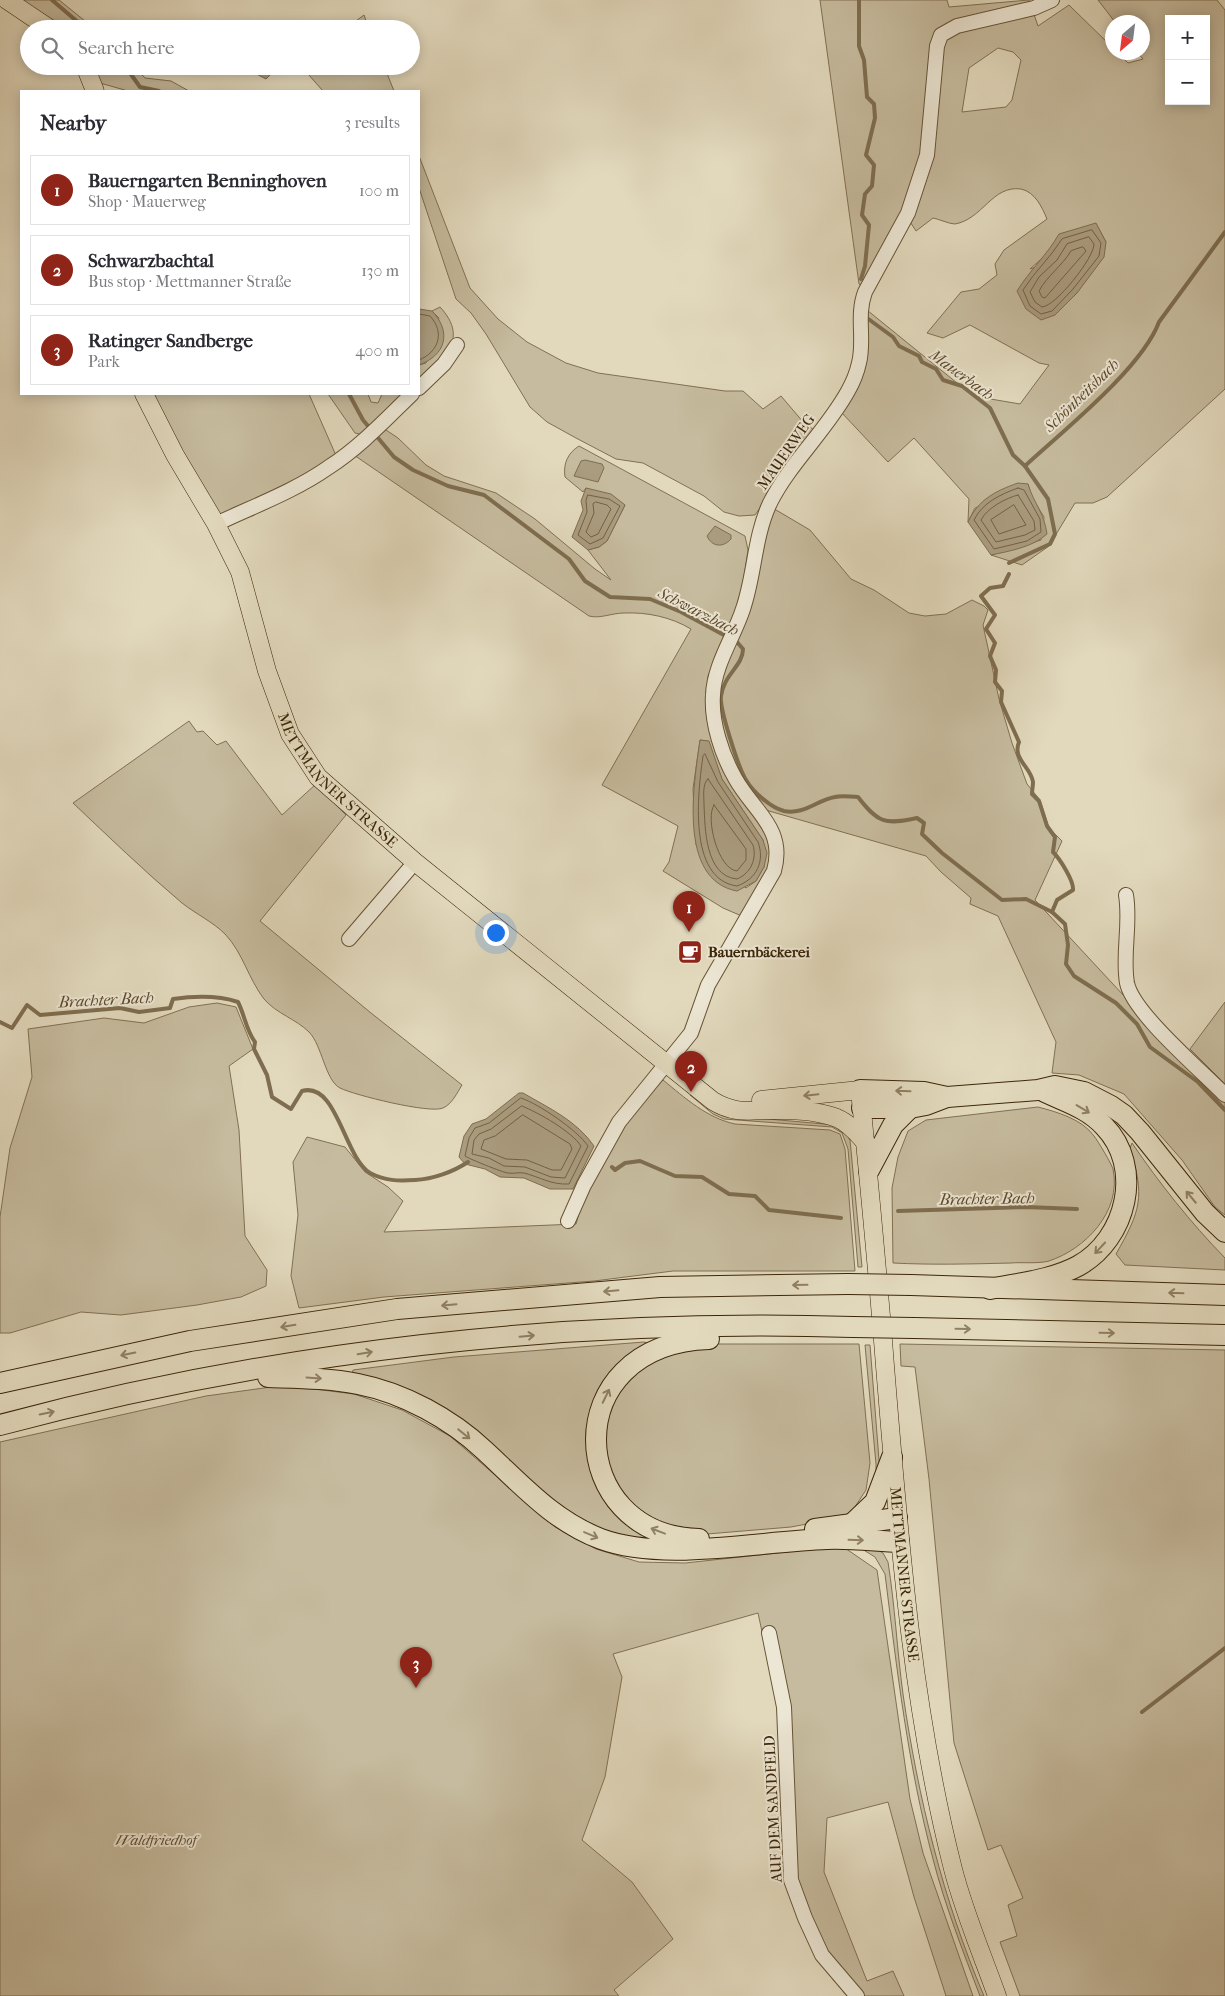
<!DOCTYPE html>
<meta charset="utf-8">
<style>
body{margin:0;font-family:"IM FELL French Canon",serif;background:#f7f7f7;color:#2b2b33}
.controls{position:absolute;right:15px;top:15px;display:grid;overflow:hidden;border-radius:0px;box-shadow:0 2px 12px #0003}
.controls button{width:45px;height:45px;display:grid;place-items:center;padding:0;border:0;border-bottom:1px solid #e1e1e2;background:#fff;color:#2b2b33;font:25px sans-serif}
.compass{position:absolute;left:1105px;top:15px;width:45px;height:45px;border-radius:50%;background:#fff;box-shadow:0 2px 12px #0003;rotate:208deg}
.you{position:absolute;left:495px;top:932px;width:18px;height:18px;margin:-12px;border:4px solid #fff;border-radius:50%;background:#1a73e8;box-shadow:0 0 0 8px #1a73e833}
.badge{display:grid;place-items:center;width:32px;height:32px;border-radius:50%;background:#8f2418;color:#fff;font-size:16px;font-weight:700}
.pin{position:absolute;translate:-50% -41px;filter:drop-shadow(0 1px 2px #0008)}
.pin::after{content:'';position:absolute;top:26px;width:18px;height:15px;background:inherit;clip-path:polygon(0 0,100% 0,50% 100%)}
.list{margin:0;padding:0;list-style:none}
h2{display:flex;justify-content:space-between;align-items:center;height:65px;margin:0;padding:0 20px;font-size:21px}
h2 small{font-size:16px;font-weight:400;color:#7c7c81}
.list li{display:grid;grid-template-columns:32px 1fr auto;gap:15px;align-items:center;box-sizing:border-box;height:70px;margin:0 10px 10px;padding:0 10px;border:1px solid #e1e1e2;border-radius:0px}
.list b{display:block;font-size:19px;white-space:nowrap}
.list p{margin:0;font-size:16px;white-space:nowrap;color:#7c7c81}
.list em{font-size:16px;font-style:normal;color:#7c7c81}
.icon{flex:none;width:28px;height:28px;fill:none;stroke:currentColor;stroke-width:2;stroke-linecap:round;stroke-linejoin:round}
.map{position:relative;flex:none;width:1225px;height:1996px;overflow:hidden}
.search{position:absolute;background:#fff;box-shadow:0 2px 12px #0003;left:20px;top:20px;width:400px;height:55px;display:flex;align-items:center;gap:12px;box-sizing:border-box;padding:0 18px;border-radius:28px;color:#7c7c81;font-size:19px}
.panel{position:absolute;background:#fff;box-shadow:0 2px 12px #0003;left:20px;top:90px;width:400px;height:305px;border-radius:0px}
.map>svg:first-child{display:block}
</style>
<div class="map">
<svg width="1225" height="1996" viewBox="0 0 1225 1996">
<rect width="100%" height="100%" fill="#e2d9bd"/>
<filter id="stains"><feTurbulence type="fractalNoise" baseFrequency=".004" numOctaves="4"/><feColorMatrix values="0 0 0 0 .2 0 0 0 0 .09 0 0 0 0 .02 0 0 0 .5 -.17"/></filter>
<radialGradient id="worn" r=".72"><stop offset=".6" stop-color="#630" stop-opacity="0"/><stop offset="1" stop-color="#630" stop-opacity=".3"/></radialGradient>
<!-- green -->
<g fill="#c6bb9e" stroke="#817052" fill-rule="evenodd">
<path d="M14 0H59L95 29H57Z"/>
<path d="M820 0H947L949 7 1029 0 1038 26 1069 5 1112 47V52L1118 53 1128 63 1143 59 1138 53 1142 52V22H1115L1098 0H1217L1225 10V389L1107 497 1093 503H1075L1049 546 1022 565 991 555 1041 540 1044 517 1031 496 1028 484 975 508 968 522 969 499 914 438 888 462 842 413 850 394 862 306 973 396 1020 404 1049 365 1039 363 970 325 943 338 927 333 961 292 979 289 997 275 995 264 1004 250 1047 219C1042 207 1035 192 1021 189 992 185 983 219 955 224 949 224 939 219 933 218L916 231 907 217 863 287 859 284ZM1169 19H1206V101H1169ZM998 48 1013 52 1021 60 1012 100 1006 107 962 112 969 68ZM1096 224 1106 242 1030 269 1048 253Z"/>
<path d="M364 15 369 29H345Z"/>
<path d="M90 66H134L145 78 171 81 189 91H128L100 83Z"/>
<path d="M301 66H384L394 91H323Z"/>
<path d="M419 156 470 288 498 319 527 342 566 363 598 373 725 391H743L763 409 781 396 804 423 814 430 755 515 739 516 724 512 704 496 643 463 616 459 576 438 547 422 530 407 486 334 471 313 456 299 419 188Z"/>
<path d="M440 307C471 340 441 361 419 385V365L426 363 439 318 432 311Z"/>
<path d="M147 394H309L338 460 216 517Z"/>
<path d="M328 394H368L371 402 378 403 382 394H410L364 435 355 433Z"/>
<path d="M380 426 398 438 426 465 444 476 496 493 535 519 595 569 611 580 588 550 599 547 607 541 625 505 586 488 583 492 565 477C563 463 568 453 579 446L745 536 748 550 740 605 708 676 707 695 712 730 767 830 773 859 744 917 723 908 663 871 669 862 678 826 602 785 691 629C671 617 647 612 624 613 612 613 600 619 589 616L351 453ZM700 740 708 741 722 779 763 840 764 867 756 881 746 888 696 845 693 789Z"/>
<path d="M771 507 810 530 851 579 874 590 909 613 925 616 946 614 972 600 984 606 988 610 983 625 999 699 1012 743 1027 784 1040 800 1049 828 1062 841 1035 900 1138 1011 1225 1100V1215L1215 1207 1182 1160 1124 1094 1079 1075 1052 1073 1056 1042 998 916 970 904 971 898 941 872 926 856 762 809 739 778 722 731 718 692Z"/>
<path d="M189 721 197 732 203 731 217 745 226 741 282 815 316 784 346 815 260 921 371 1013 462 1085C457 1093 452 1104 443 1108 430 1114 354 1095 340 1088 325 1080 322 1045 309 1032 296 1019 277 1014 264 999 248 978 243 953 225 934 213 922 196 914 182 903 144 871 109 837 73 803Z"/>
<path d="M1225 1002V1084L1190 1049Z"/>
<path d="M217 1003 236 1007 253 1049 229 1066 239 1130 245 1236 267 1270 266 1286 241 1297 197 1305 121 1315 81 1312 10 1333H0V1217L10 1148 32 1077 28 1029 104 1018 144 1023 189 1007Z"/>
<path d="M663 1080C685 1098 707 1118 735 1124L830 1130 840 1134 845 1149 855 1271H673L594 1281 384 1297 299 1308 291 1276 298 1215 293 1162 307 1137 345 1147 365 1172 388 1187 403 1201 384 1232 576 1224 586 1189 622 1124Z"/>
<path d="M695 1094 746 1117 835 1125 844 1130 850 1140 862 1267H858L848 1149 842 1133 832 1127 724 1119 713 1114 690 1095Z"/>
<path d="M1038 1107C1057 1112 1082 1119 1094 1136 1098 1141 1111 1163 1113 1169 1122 1212 1085 1249 1049 1261 1038 1264 1022 1262 1011 1263 971 1264 932 1265 893 1263L892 1188 898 1157 908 1131 926 1120Z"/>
<path d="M1132 1143C1160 1184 1190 1222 1225 1258V1270L1125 1265 1116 1254C1141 1210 1145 1197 1130 1148Z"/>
<path d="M644 1342 651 1344 590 1442 659 1545 576 1522 482 1442 351 1378 353 1370 454 1357Z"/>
<path d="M691 1344H859L870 1463 866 1490 849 1516 791 1527 707 1534 660 1527 621 1497 604 1456 606 1413 628 1374Z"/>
<path d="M900 1344 1225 1350V1996H1020L1000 1942 1017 1936 1008 1905 1023 1898 1001 1845 988 1850 954 1743 929 1479 915 1367 901 1366Z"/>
<path d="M865 1345H870L880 1473 878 1486 870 1492 876 1479V1464Z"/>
<path d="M271 1387 314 1389 354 1394 402 1410 450 1436 555 1527 596 1549 639 1562 685 1563 824 1548H845L877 1570 910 1799 923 1853 973 1996H946L914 1897 888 1802 827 1818 824 1872 867 1981 893 1971 904 1996H847L817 1960 800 1923 779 1711 758 1613 613 1654 622 1677 605 1777 582 1840 632 1882 673 1939 614 1990 619 1996H0V1442L206 1396Z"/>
<path d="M874 1548 883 1553 888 1562C895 1606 897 1650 903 1694 918 1797 943 1900 984 1996H980C963 1951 945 1906 933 1859 908 1766 897 1670 885 1574L875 1557 862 1549Z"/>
</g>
<!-- water -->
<g fill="#aa9c7f" stroke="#7e6d4f">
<path d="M247 66H275L276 69 266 79 247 69Z"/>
<path d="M1096 223 1106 242 1104 257 1077 293 1055 315 1041 320 1026 309 1017 291C1030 270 1047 255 1059 234Z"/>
<path d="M419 309 432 311C452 332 446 355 419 365Z"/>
<path d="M585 460 602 464 604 468 598 482 574 476 581 461Z"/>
<path d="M1018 483 1028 484C1034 504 1044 512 1047 534 1033 547 1010 551 991 555L968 522C978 500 995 491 1018 483Z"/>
<path d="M586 488 611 494 625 505 607 541 599 547 588 550 572 537 583 510 581 501Z"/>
<path d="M715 526 731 535V539C723 548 712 547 707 536Z"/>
<path d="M700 740 709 741 722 779 763 840 767 853 764 867 756 881 737 891C677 880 694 783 700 740Z"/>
<path d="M519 1093H523C549 1108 577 1121 594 1146L573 1189H550L524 1178 500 1177 485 1169 465 1164 459 1157 464 1136 472 1124 486 1119Z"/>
</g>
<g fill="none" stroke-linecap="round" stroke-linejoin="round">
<!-- shore -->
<g stroke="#736143" stroke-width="1">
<path d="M1092 230 1101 243 1099 256 1073 289 1052 311 1041 314 1030 306 1023 290C1035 271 1051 257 1062 239Z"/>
<path d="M1089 237 1094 244C1094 258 1056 306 1042 307L1035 302 1030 292 1039 277 1057 260 1067 244Z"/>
<path d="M1083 247 1086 251 1045 298 1042 297 1039 291C1047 276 1062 266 1071 251Z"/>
<path d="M419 314 430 316C445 332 439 352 419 360"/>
<path d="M1018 488 1024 490 1040 519 1041 532 1027 541 994 549 974 520C982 503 1001 494 1018 488Z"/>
<path d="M588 495 609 499 620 506 603 538 590 544 578 535 587 512 586 501Z"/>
<path d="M1018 495 1034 521 1035 530 1025 535 996 542 981 520C987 508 1006 498 1018 495Z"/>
<path d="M596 502 607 505 611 509 598 534 591 537 586 532 594 513 593 504Z"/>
<path d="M1014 505 1026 525 999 534 991 520Z"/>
<path d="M705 754 718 782 758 842C765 861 757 879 737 886 687 879 698 791 703 756Z"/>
<path d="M708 779 753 845C757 859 751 873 737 879 705 876 705 828 704 804 704 797 702 784 708 779Z"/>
<path d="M714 805 746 849V860L737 871C718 869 705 818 714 805Z"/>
<path d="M521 1098C539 1104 577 1130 588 1146L569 1184C551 1185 540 1177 524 1173 518 1172 514 1174 508 1173 504 1173 467 1158 465 1156L469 1138 475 1128 489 1123Z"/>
<path d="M522 1106C539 1113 571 1131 581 1146L565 1178 551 1177 525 1167 504 1166 489 1158 472 1154 474 1140 479 1134 491 1129Z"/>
<path d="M523 1115 570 1144 572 1149 561 1170H552L527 1160 506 1159 481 1149 484 1140 495 1136Z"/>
</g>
<!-- stream -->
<g stroke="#7e6d4f" stroke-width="4">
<path d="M52 0 86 29"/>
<path d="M859 0V46L864 60 867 97 874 104 875 118 866 155 874 165 872 186 865 194 862 215 869 225 865 266 861 279"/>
<path d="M125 66 140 87 159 91"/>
<path d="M867 318 893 337 899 346 919 356 922 362 936 369 943 380 962 386 990 408 1013 455 1025 466"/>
<path d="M349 394 363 420 394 457 413 470 448 486 484 495 569 559 585 581 610 597 650 599 681 612 737 642 743 649C743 666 724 674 721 696 719 708 739 769 746 780 753 792 771 808 784 811 804 815 817 800 835 797 842 795 851 797 858 797 878 823 885 825 917 818L924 823 922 834 942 853 1002 900 1026 899 1052 912 1065 924 1068 945 1066 964 1074 976 1116 1003 1137 1024 1150 1047 1198 1082 1225 1110"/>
<path d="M1009 563 1050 544 1055 534 1048 499 1025 466C1063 431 1142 368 1159 322L1225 232"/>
<path d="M1009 574 1003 586 990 588 981 596 995 615 986 629 995 643 990 656 996 670 995 682 1002 691 1001 702 1019 742C1012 759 1031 767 1033 782 1033 786 1032 790 1032 794L1039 801 1047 826 1055 837 1053 852C1060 859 1074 881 1073 890L1057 900 1052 912"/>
<path d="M0 1022 12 1028 27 1005 40 1015 120 1008 139 1012 170 1008 173 999C194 996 217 995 238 1002 245 1016 246 1030 255 1042L254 1049 267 1075 272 1097 291 1109 302 1091C337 1081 344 1157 370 1173 385 1181 398 1181 415 1180 433 1179 453 1172 468 1162"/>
<path d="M612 1167 615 1170 625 1163 640 1161 675 1176 702 1177 729 1194 755 1196 769 1210 841 1218"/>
<path d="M898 1211 1026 1207 1077 1209"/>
<path d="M1142 1712 1225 1648"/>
</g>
<defs>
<g id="minor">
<path d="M419 388 444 364 457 345"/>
<path d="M216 524C254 506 295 491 329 467 360 447 386 419 412 394"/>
<path d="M1126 895C1131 925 1122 954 1127 983 1133 1013 1202 1071 1225 1095"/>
<path d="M349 939 415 862"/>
<path d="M568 1221 584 1185 619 1122 691 1033 708 985 774 871C786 828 753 811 735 778 722 755 711 722 713 695 714 665 734 637 743 609 755 574 754 537 770 503 790 463 826 431 848 391 852 384 857 372 859 363 865 340 856 316 865 292L908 213 927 155 937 46 941 35 957 26 1034 8 1052 0"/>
<path d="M769 1633 784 1707 791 1880 805 1918 822 1955 857 1996"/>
</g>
<g id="major">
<path d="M7 0 50 29"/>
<path d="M85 66 95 91"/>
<path id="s1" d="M144 394 175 455 216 524 240 572 267 671 290 734 318 777 415 862 713 1101C738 1116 753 1109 780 1110 798 1110 821 1112 837 1118 849 1123 858 1134 866 1143"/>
<path id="s2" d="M761 1100 860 1090C869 1182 878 1274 885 1366 899 1535 911 1704 953 1869 964 1912 982 1954 997 1996"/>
</g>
<g id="highway">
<path d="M860 1090 924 1092 947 1097"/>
<path d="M862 1108H910L926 1105 947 1097 1038 1090 1055 1086 1084 1092 1111 1106 1124 1115 1140 1132 1205 1213 1225 1232"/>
<path d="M869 1170 893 1125 910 1108"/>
<path d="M911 1285 1225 1295"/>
<path d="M990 1289C1019 1283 1052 1280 1078 1266 1127 1239 1144 1167 1104 1126 1087 1108 1066 1102 1045 1092"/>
<path d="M914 1328 1225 1335"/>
<path d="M268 1377C298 1378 328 1378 358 1384 404 1393 451 1419 484 1450 521 1484 553 1521 601 1539 663 1562 760 1541 827 1539 850 1538 875 1541 899 1542"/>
<path d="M0 1383 190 1341 397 1309 660 1287 848 1284"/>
<path d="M0 1425C276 1351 567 1318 853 1327"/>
<path d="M853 1523 875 1502 892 1457"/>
<path d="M815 1529 897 1518"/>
<path d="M699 1539C565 1536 555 1344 709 1339"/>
</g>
</defs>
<!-- minor casing -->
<use href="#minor" stroke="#665334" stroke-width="16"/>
<!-- major casing -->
<use href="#major" stroke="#3c2607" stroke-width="19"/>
<!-- highway casing -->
<use href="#highway" stroke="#3c2607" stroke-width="22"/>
<!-- minor -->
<use href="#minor" stroke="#ece6d4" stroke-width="14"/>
<!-- major -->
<use href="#major" stroke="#e2d9bd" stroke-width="18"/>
<!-- highway -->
<use href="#highway" stroke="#e2d9bd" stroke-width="20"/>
<defs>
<g id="highway-bridge">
<path d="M848 1284 911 1285"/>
<path d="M853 1327 914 1328"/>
</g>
</defs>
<!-- highway-bridge casing -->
<use href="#highway-bridge" stroke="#3c2607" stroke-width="22" stroke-linecap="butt"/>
<!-- highway-bridge -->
<use href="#highway-bridge" stroke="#e2d9bd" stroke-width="20"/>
</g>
<!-- one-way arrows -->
<defs><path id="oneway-shaft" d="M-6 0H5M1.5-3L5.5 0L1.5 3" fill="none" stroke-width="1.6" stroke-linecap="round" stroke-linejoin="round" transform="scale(1.25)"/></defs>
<g stroke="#8f8062">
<use href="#oneway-shaft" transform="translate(903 1091) rotate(-178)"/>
<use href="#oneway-shaft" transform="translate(811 1095) rotate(174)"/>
<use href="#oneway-shaft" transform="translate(1083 1109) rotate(31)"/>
<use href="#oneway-shaft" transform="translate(1191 1197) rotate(-130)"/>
<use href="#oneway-shaft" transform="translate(1100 1248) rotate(133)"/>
<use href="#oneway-shaft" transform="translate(800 1285) rotate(179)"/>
<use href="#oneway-shaft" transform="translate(611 1291) rotate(175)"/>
<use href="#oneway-shaft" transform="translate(1176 1293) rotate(-178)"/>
<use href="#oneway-shaft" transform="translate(449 1305) rotate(175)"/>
<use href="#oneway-shaft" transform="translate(288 1326) rotate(171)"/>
<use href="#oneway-shaft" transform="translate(963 1329) rotate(1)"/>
<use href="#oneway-shaft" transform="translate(1107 1333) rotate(1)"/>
<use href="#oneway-shaft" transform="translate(527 1336) rotate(-5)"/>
<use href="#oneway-shaft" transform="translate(365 1353) rotate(-9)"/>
<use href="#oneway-shaft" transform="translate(128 1354) rotate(168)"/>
<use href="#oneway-shaft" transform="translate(314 1378) rotate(4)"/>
<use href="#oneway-shaft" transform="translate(606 1396) rotate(-64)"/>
<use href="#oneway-shaft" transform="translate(47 1413) rotate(-12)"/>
<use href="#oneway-shaft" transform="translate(464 1434) rotate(39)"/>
<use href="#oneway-shaft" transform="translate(658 1531) rotate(-159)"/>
<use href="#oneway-shaft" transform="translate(591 1535) rotate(23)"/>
<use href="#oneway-shaft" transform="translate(856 1540) rotate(2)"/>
</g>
<!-- icons -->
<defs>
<symbol id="cafe-square" viewBox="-11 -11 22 22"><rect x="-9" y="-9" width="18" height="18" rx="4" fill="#8f2418" stroke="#ece6d4"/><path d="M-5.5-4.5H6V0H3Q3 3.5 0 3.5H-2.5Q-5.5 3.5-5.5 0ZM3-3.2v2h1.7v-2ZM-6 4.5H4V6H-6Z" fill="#fff"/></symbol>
</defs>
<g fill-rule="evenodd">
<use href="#cafe-square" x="676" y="938" width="28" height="28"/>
</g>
<g text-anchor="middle" stroke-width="4" stroke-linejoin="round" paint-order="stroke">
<!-- street labels -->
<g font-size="15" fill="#3c2607" stroke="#ece6d4">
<text transform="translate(786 452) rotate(-55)" y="5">MAUERWEG</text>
<text dy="5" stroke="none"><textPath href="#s1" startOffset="438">METTMANNER STRASSE</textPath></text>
<text dy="5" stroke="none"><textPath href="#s2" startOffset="586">METTMANNER STRASSE</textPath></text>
<text transform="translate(773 1809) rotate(-93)" y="5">AUF DEM SANDFELD</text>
</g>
<!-- poi labels -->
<g font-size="15" font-weight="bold" fill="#3c2607" stroke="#ece6d4" text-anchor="start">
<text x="708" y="957">Bauernbäckerei</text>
</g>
<!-- park labels -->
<g font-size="15" font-style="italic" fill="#5e4b2d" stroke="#ece6d4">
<text x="156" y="1845">Waldfriedhof</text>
</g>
<!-- water labels -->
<g font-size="16" font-style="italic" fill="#5d492b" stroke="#ece6d4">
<text transform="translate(962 374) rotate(36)" y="6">Mauerbach</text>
<text transform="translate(1081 395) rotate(-44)" y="6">Schönheitsbach</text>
<text transform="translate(699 611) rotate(27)" y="6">Schwarzbach</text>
<text transform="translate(106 999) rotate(-3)" y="6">Brachter Bach</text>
<text transform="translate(987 1198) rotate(-1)" y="6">Brachter Bach</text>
</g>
</g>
<rect width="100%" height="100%" filter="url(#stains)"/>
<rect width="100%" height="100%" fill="url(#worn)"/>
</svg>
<div class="controls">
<button>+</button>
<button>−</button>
</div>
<svg class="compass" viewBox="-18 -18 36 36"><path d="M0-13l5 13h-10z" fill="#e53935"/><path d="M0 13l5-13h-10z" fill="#7c7c81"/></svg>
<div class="you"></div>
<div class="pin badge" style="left:689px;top:932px">1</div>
<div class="pin badge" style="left:691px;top:1092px">2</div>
<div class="pin badge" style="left:416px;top:1688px">3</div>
<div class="search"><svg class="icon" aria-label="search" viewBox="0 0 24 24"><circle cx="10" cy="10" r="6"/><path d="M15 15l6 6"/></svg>Search here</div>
<section class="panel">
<h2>Nearby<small>3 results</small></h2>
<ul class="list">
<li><span class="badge">1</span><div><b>Bauerngarten Benninghoven</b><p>Shop · Mauerweg</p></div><em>100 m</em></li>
<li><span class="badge">2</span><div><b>Schwarzbachtal</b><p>Bus stop · Mettmanner Straße</p></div><em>130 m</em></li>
<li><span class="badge">3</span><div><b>Ratinger Sandberge</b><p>Park</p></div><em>400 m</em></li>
</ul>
</section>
</div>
